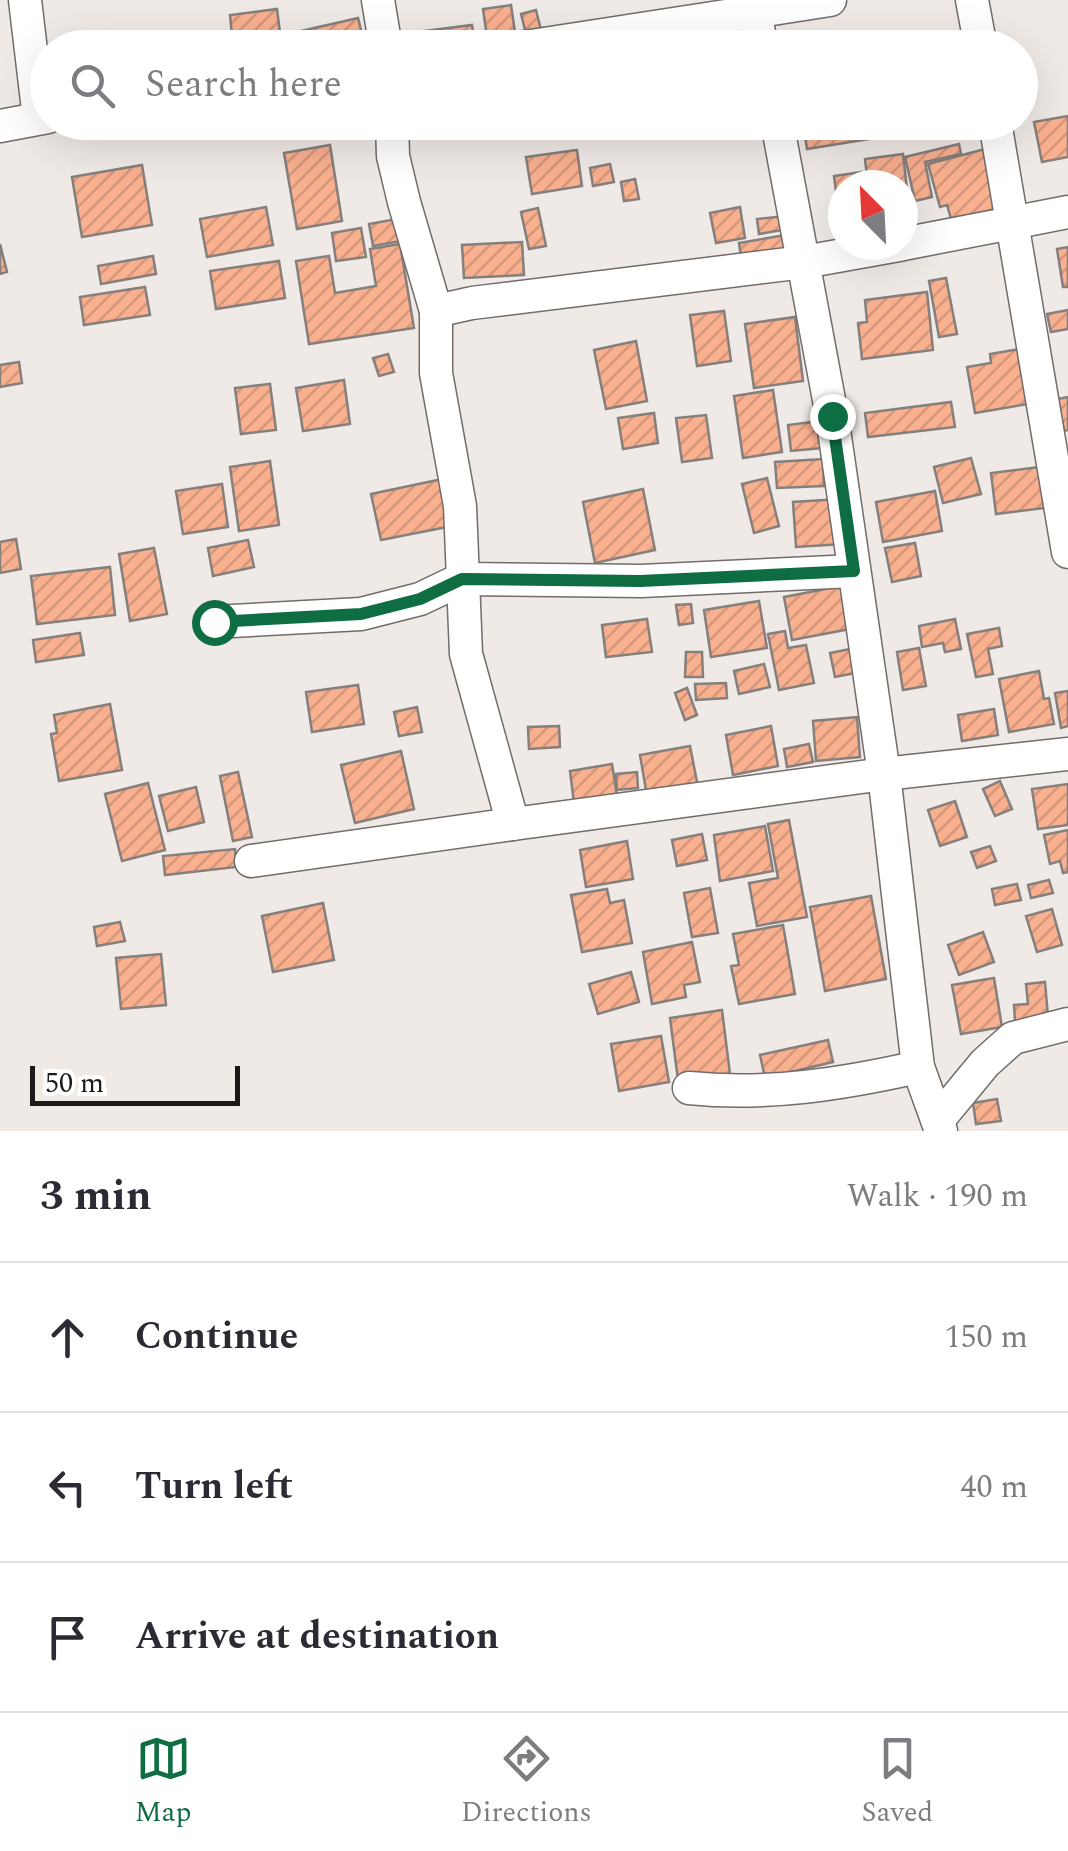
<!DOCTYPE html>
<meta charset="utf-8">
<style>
body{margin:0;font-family:Spectral,serif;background:#f7f7f7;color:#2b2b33}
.compass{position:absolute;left:828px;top:170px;width:90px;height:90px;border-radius:50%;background:#fff;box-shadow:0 10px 40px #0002;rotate:336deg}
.scale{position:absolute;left:30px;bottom:25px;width:210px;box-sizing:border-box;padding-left:10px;border:5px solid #1c1918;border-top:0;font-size:28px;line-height:35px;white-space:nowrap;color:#1c1918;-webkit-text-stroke:8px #fff;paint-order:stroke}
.stop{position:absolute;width:30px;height:30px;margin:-22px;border:8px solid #0e6d42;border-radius:50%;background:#fff}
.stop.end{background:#0e6d42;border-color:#fff;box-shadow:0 2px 10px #0008}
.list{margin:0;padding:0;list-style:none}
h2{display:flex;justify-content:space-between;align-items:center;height:130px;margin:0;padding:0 40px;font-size:42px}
h2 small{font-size:32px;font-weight:400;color:#7c7c81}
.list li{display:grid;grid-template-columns:65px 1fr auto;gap:30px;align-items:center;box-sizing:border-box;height:150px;padding:0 40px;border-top:2px solid #e1e1e2}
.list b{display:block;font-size:38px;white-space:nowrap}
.list em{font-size:32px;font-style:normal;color:#7c7c81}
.icon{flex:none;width:55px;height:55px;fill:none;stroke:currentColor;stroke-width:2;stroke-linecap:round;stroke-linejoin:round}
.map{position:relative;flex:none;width:1068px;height:1131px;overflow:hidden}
.search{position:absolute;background:#fff;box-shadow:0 10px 40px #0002;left:30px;right:30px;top:30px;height:110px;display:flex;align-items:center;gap:25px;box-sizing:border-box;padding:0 35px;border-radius:55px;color:#7c7c81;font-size:38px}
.sheet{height:580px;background:#fff}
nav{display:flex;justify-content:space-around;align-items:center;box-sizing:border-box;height:140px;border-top:2px solid #e1e1e2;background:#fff;font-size:28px;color:#7c7c81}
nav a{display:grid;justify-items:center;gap:5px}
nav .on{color:#0e6d42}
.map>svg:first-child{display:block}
</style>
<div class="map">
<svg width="1068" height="1131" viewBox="0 0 1068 1131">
<defs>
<pattern id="building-hatch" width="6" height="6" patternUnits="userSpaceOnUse" patternTransform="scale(2.5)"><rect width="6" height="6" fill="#f9b08f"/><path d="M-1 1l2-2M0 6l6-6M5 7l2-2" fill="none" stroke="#d5977b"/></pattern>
</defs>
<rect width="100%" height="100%" fill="#f0eae7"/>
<!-- building -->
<g fill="url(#building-hatch)" stroke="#857f7d" stroke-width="2.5">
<path d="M511 5 516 39 488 44 483 9Z"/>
<path d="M277 9 281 41 233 46 230 15Z"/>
<path d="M536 10 541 30 526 34 521 14Z"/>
<path d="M358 18 363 38 321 48H304L301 31Z"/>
<path d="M472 25 475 47 426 48 424 31Z"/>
<path d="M935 34 937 48H901L900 40Z"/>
<path d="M1068 116V157L1042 162 1034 122Z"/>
<path d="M470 122H493L494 125 473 132Z"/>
<path d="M849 122H893L894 135 807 149 804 129Z"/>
<path d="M959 144 961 154 925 162 932 197 915 201 905 157Z"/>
<path d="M330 145 342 221 297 229 284 153Z"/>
<path d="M985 149 1001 210 952 222 947 205 940 207 928 164Z"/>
<path d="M577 150 582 186 532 194 526 157Z"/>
<path d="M903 154 908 198 903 199V185H868L865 159Z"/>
<path d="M610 164 614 182 593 186 590 168Z"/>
<path d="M142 165 152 225 82 237 72 177Z"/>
<path d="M862 172 864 185H843L840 222 834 176Z"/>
<path d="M635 179 639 199 624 201 621 182Z"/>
<path d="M266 207 273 245 207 257 200 219Z"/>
<path d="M740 207 745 238 716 243 710 213Z"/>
<path d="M538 208 546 246 529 249 521 212Z"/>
<path d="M786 216 788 229 759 234 757 219Z"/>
<path d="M397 219 401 241 373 246 369 224Z"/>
<path d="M361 228 366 257 336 261 332 233Z"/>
<path d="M792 234 795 248 741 257 739 243Z"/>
<path d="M522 242 524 275 464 278 462 245Z"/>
<path d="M0 244 7 272 0 274Z"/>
<path d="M400 244 414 328 309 344 296 261 329 256 335 293 376 286 370 249Z"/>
<path d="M1068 247V287H1063L1057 249Z"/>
<path d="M153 256 156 274 101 284 98 266Z"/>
<path d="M279 261 285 298 216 309 210 271Z"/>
<path d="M946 278 957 334 939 337 929 281Z"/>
<path d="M145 287 150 315 84 325 80 297Z"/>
<path d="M927 292 933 350 862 359 858 323 867 322 865 300Z"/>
<path d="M1068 310V329L1051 332 1047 314Z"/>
<path d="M724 311 731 361 697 366 690 315Z"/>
<path d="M795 317 803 381 754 388 745 324Z"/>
<path d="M636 341 647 401 606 409 594 350Z"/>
<path d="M1019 349 1028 404 975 413 967 367 991 363 990 354Z"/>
<path d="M388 354 394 372 379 376 373 358Z"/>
<path d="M19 362 22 383 0 387V365Z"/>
<path d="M344 380 350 424 303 431 296 388Z"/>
<path d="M270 384 276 430 241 434 235 388Z"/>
<path d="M773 390 782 452 743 458 734 396Z"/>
<path d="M1068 397V430L1064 431 1058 399Z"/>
<path d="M951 402 955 427 868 437 865 413Z"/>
<path d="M654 413 658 443 623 449 618 418Z"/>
<path d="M706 415 712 458 682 462 676 418Z"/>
<path d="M820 421 822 448 791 451 788 425Z"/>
<path d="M971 458 981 494 943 503 934 467Z"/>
<path d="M823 459 824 486 777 488 775 462Z"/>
<path d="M270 461 279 525 239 531 230 467Z"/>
<path d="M1040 467 1045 508 996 514 991 473Z"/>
<path d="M447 478 457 525 381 540 371 494Z"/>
<path d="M767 478 779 526 754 533 742 484Z"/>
<path d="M222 484 228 527 183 534 176 491Z"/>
<path d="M643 489 655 550 595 563 583 502Z"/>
<path d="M935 491 942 531 883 542 876 502Z"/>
<path d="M840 499 843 544 796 547 793 502Z"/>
<path d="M16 539 21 569 0 573V542Z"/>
<path d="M248 540 254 567 213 576 208 548Z"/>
<path d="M915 543 921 576 892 582 885 548Z"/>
<path d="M154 548 167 614 130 621 119 554Z"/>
<path d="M110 567 115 615 37 624 31 576Z"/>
<path d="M841 586 850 629 792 640 784 597Z"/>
<path d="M759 601 767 648 711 657 704 610Z"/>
<path d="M691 604 693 623 679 625 676 605Z"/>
<path d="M647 619 652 652 606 657 602 625Z"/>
<path d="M955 619 961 649 945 652 943 643 922 647 919 626Z"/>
<path d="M999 628 1002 646 988 649 993 674 976 677 967 634Z"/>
<path d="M785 631 788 648 806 645 814 683 779 690 768 634Z"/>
<path d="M80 633 84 655 36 662 33 640Z"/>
<path d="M919 648 926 686 903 690 897 652Z"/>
<path d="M850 649 855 673 835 677 830 653Z"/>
<path d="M686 652H702L703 677H685Z"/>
<path d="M764 664 770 687 739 694 734 671Z"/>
<path d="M1039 671 1044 699 1049 698 1054 724 1009 732 999 679Z"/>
<path d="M726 683 727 698 696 700 695 684Z"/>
<path d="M358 685 364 724 312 732 306 692Z"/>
<path d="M687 688 697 715 685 720 675 693Z"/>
<path d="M1068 691V726L1061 728 1055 693Z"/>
<path d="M110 704 122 770 59 781 51 734 57 733 54 715Z"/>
<path d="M417 707 422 732 399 736 394 712Z"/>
<path d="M994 709 998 735 962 741 958 715Z"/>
<path d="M857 717 860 757 816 761 813 721Z"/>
<path d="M559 726 560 747 529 749 528 727Z"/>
<path d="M771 726 778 766 733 775 726 735Z"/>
<path d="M809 744 813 762 787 767 784 749Z"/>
<path d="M690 746 698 787 647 796 640 755Z"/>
<path d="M401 751 414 809 355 823 341 765Z"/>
<path d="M612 764 617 796 574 803 570 771Z"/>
<path d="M238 772 252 837 233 841 220 776Z"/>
<path d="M637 772 638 788 617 790 616 774Z"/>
<path d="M1000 781 1012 809 995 816 983 789Z"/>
<path d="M148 783 165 850 122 861 105 794Z"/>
<path d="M1068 784V825L1038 829 1032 789Z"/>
<path d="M196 787 204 822 168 831 159 796Z"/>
<path d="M955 801 967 837 940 846 928 810Z"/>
<path d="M789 820 807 917 757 926 749 883 778 878 768 824Z"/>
<path d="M765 826 773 871 720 881 714 835Z"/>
<path d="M1068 830V872L1063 873 1060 861 1050 864 1044 835Z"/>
<path d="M702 834 707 860 677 866 672 840Z"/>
<path d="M627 841 633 879 586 887 580 850Z"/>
<path d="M990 846 996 861 977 868 971 852Z"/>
<path d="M235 849 236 867 165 875 163 856Z"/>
<path d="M1049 880 1053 893 1031 898 1028 885Z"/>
<path d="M1017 884 1021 900 995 905 992 889Z"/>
<path d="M710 888 718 933 692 937 684 893Z"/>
<path d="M607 889 610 903 624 900 632 943 582 952 571 895Z"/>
<path d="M871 896 886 979 825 991 810 907Z"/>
<path d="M323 903 334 960 273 972 262 916Z"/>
<path d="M1052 909 1062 945 1037 952 1026 916Z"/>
<path d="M120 922 125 941 97 946 94 927Z"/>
<path d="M783 925 795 994 739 1004 731 966 739 965 733 934Z"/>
<path d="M983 932 994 962 959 975 948 945Z"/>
<path d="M692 942 700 982 684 985 686 997 652 1004 643 952Z"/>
<path d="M161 954 166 1005 121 1009 116 958Z"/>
<path d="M631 972 639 1002 598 1014 589 984Z"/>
<path d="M994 978 1002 1027 961 1034 952 985Z"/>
<path d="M1045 982 1048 1017 1015 1021 1014 1005 1028 1004 1026 984Z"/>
<path d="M722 1010 730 1074 678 1080 670 1018Z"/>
<path d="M661 1036 669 1082 619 1091 611 1044Z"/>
<path d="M828 1040 833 1062 765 1078 760 1055Z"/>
<path d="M997 1099 1001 1121 976 1124 973 1103Z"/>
</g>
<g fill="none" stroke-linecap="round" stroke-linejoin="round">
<defs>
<g id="street">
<path d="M25 0 39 118"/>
<path d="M378 0 386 48"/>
<path d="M972 0 981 48"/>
<path d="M755 12 762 48"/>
<path d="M518 48 830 0"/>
<path d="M777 122 832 416 884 774 918 1067 941 1131"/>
<path d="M995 122 1068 552"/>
<path d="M0 126 48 117"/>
<path d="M903 244 1068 212"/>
<path d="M436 311 472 303 804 262 899 245"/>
<path d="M213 622 361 614 420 599 462 579 641 581 854 571"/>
<path d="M513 824 884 774 1068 754"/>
<path d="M251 861 513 824 466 654 460 506 436 373V311L404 202 393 156 392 122"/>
<path d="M689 1088C766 1096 843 1084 918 1067"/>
<path d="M938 1120 985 1063 1013 1038 1068 1024"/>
</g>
</defs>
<!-- street casing -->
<use href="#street" stroke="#726c6a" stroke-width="35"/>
<!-- street -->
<use href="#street" stroke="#fff" stroke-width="32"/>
</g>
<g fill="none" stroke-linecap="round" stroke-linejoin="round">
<!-- route -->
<path stroke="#0e6d42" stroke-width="12" d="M214 622 361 614 420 599 462 579 640 581 854 571 832 416"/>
</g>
</svg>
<svg class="compass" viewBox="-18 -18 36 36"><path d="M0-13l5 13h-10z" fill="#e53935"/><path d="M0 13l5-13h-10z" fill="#7c7c81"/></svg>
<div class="scale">50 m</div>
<div class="stop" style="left:214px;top:622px"></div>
<div class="stop end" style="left:832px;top:416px"></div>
<div class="search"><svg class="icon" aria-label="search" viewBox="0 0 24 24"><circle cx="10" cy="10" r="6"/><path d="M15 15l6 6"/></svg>Search here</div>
</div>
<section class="sheet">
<h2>3 min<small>Walk · 190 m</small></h2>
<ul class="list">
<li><svg class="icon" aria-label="ahead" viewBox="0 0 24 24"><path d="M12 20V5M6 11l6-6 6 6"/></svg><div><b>Continue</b></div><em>150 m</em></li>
<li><svg class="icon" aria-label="left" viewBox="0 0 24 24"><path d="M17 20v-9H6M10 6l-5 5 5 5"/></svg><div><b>Turn left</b></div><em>40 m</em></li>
<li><svg class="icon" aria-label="arrive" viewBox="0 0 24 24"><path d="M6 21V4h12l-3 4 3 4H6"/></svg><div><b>Arrive at destination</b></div></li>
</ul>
</section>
<nav>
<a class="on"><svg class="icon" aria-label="map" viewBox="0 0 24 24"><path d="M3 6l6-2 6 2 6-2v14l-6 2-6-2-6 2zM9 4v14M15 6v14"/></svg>Map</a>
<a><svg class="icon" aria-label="directions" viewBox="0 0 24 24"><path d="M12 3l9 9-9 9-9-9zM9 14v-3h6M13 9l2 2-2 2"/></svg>Directions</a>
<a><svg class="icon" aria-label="saved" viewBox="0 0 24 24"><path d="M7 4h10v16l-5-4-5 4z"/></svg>Saved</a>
</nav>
